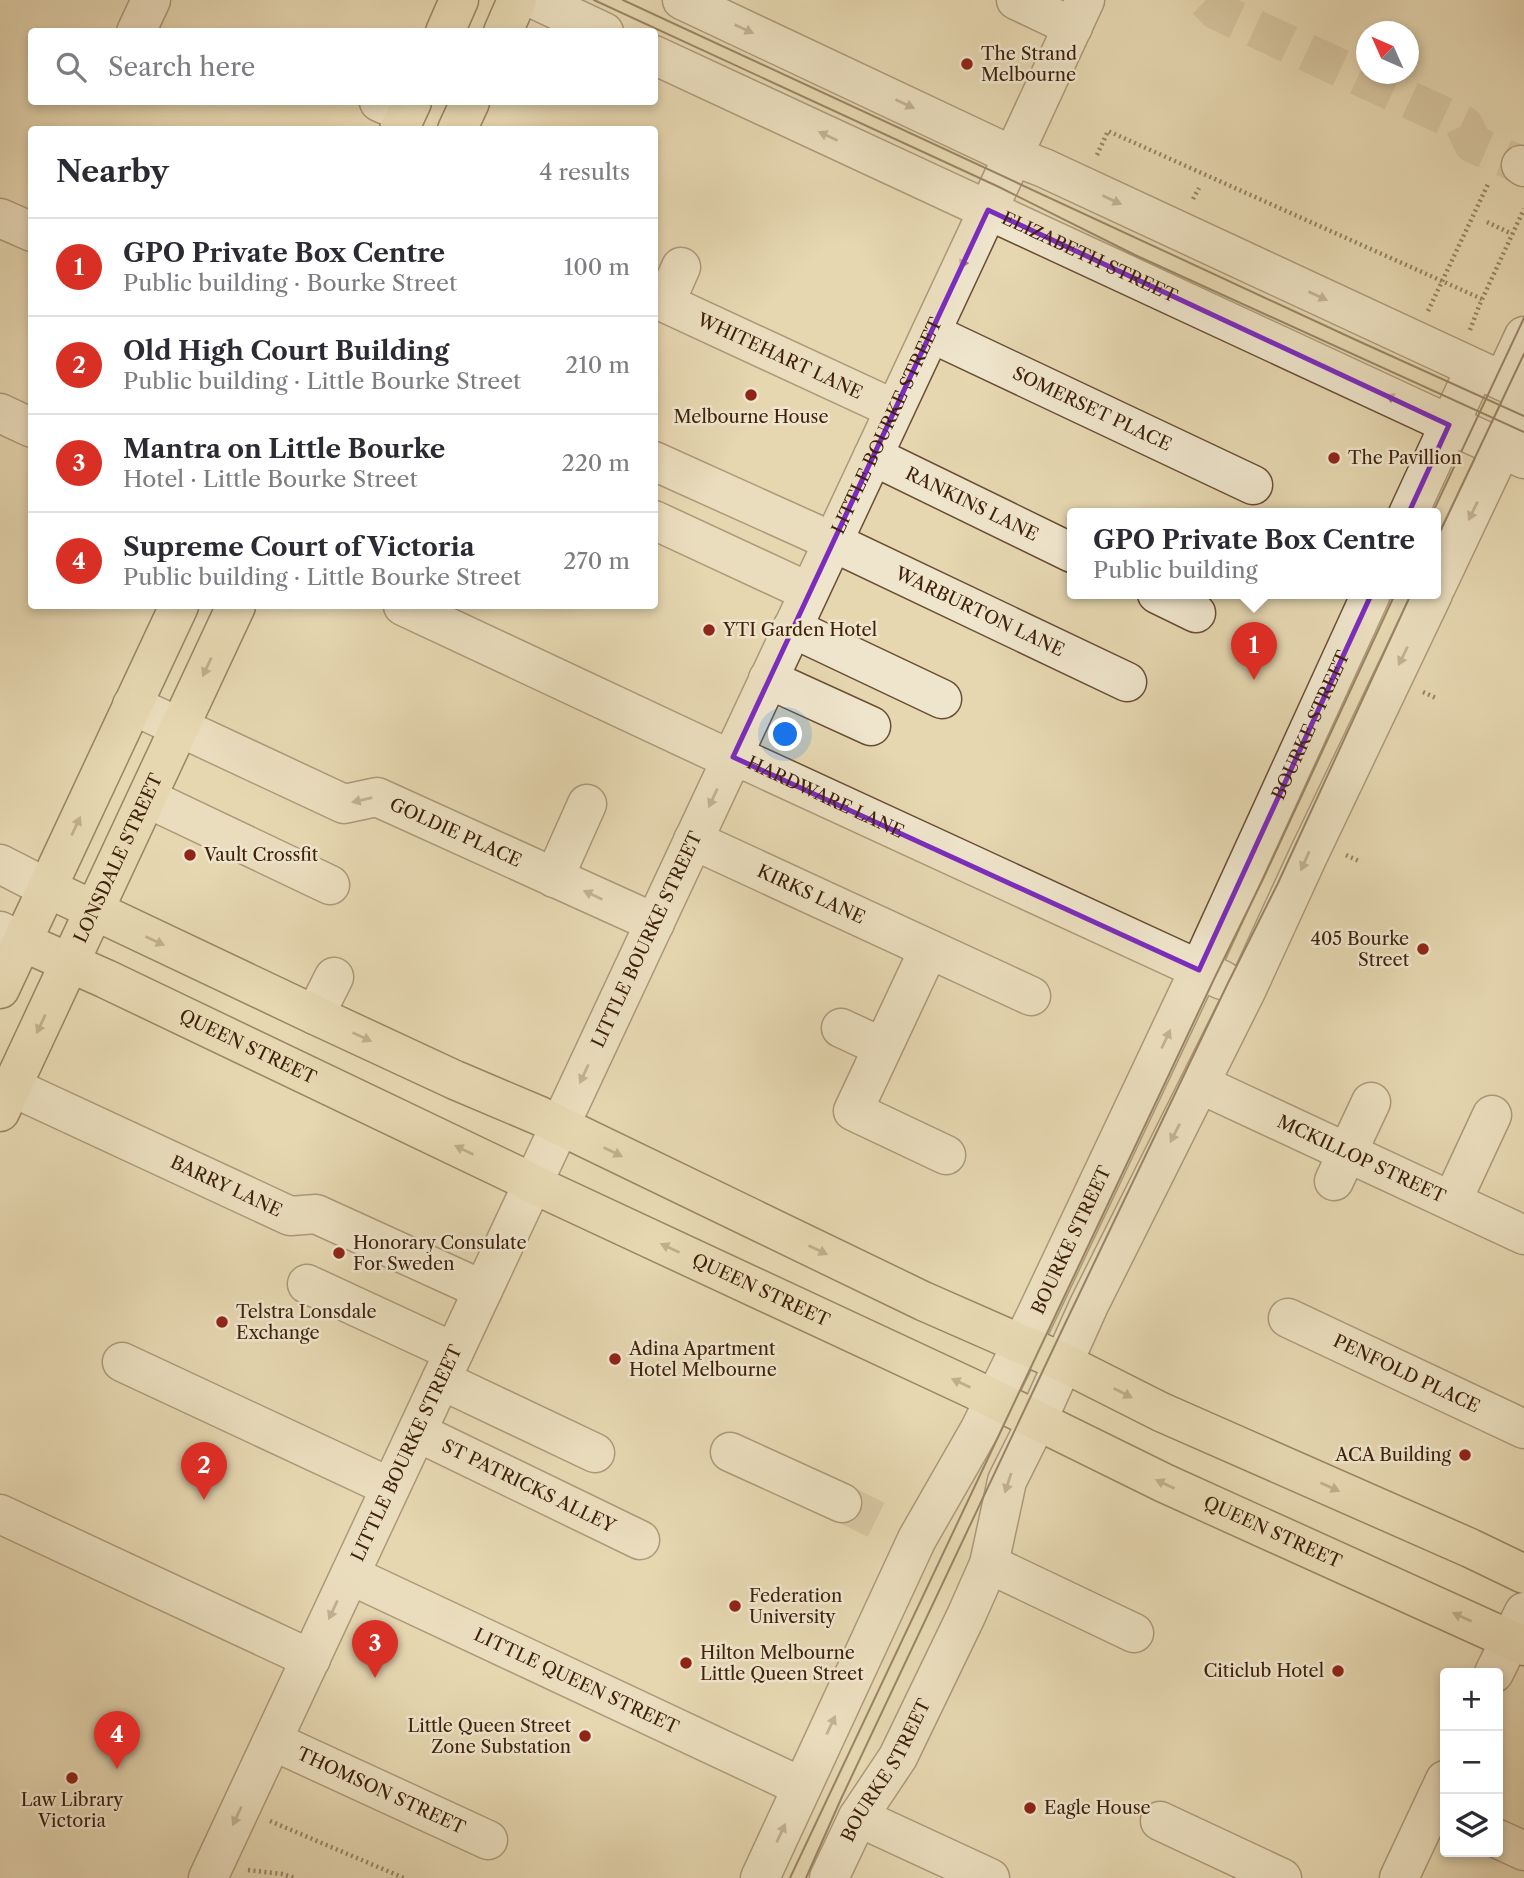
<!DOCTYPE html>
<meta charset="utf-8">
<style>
body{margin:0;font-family:"Libre Caslon Text",serif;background:#f7f7f7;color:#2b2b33}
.controls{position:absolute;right:21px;bottom:21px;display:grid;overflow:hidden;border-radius:7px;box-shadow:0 4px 10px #0003}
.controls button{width:63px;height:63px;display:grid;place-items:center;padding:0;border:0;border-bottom:2px solid #e1e1e2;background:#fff;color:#2b2b33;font:35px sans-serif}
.compass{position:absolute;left:1356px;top:21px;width:63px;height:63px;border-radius:50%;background:#fff;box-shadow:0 4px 10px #0003;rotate:315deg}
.you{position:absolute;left:786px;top:735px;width:24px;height:24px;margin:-18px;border:5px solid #fff;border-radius:50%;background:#1a73e8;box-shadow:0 0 0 10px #1a73e833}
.badge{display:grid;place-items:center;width:46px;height:46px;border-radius:50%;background:#d93025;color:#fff;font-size:23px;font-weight:700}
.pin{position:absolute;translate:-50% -58px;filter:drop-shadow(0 2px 4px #0008)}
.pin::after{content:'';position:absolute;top:37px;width:24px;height:21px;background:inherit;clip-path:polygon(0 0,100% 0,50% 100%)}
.popup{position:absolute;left:1067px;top:508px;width:374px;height:91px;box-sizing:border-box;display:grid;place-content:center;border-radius:7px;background:#fff;filter:drop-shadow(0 2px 5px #0005);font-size:23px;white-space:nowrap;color:#7c7c81}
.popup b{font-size:26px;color:#2b2b33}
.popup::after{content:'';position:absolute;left:50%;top:100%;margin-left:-14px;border:14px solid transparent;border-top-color:#fff}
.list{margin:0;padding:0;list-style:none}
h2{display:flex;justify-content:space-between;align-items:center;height:91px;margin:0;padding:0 28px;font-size:30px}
h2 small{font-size:23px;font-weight:400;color:#7c7c81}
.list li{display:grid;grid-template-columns:46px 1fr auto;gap:21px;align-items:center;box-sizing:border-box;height:98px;padding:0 28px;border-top:2px solid #e1e1e2}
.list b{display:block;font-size:26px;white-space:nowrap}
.list p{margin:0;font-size:23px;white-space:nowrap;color:#7c7c81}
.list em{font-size:23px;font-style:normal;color:#7c7c81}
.icon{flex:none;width:38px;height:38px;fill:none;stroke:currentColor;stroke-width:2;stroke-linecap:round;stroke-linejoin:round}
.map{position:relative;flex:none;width:1524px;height:1878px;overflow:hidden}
.search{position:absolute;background:#fff;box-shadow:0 4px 10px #0003;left:28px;top:28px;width:630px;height:77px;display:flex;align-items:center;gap:18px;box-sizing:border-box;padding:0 24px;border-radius:7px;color:#7c7c81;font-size:26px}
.panel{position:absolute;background:#fff;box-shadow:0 4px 10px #0003;left:28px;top:126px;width:630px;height:483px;border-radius:7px}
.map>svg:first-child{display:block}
</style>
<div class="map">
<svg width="1524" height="1878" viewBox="0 0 1524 1878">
<rect width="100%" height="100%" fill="#e6d7b1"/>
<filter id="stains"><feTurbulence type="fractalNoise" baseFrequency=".00286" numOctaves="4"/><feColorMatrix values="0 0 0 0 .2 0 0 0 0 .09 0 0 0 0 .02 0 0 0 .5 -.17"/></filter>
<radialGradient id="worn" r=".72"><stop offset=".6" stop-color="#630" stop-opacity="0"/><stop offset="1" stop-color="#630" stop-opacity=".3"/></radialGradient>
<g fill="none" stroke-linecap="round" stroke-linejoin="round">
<!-- minor-tunnel -->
<g stroke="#c5b390" stroke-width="38" stroke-dasharray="38 19" stroke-linecap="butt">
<path d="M1206 0 1217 11 1464 125 1473 144 1521 165"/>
<path d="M842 1503 889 1526"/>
</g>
<defs>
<g id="minor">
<path d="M536 0 604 32"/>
<path d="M682 0 1013 156 1044 168 1524 391"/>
<path d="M1016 0 1073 27"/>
<path d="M136 32 151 0"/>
<path id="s1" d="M654 55 1524 459"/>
<path d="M379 102 406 114"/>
<path d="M1521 165 1524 167"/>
<path d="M0 218 32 232"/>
<path id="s2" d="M681 267 665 303 894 409"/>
<path id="s3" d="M931 333 1253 485"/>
<path d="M1503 381 1524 336"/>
<path d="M0 413 32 428"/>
<path id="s4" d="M873 456 1072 553"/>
<path id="s5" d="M654 461 818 535 1127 682"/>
<path d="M1408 514 1475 369"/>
<path d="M654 520 809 592"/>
<path d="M1436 587 1524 401"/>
<path d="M1157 594 1196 613"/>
<path id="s6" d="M403 606 704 747 717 753 751 763 1222 980"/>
<path d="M792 628 942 699"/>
<path d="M768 679 871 726"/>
<path id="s7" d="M132 705 344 804 377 797 655 923"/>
<path d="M147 798 330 885"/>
<path id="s8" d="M693 840 1031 996"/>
<path d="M0 864 47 888"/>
<path d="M554 878 587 804"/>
<path d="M0 931 23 942"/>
<path d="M929 949 853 1111 946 1155"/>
<path d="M315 1015 334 977"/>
<path d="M841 1028 882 1047"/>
<path id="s9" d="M1200 1084 1524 1235"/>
<path id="s10" d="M12 1087 290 1216 316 1214 483 1290"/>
<path d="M1334 1181 1371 1102"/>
<path d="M1452 1201 1492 1115"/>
<path d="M307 1284 454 1352"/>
<path id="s11" d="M1288 1318 1524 1429"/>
<path d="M122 1362 390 1487"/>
<path d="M441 1380 595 1453"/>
<path id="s12" d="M417 1432 640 1540"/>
<path d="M730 1452 842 1503"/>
<path d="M0 1514 311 1659"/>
<path d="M989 1564 1134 1633"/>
<path id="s13" d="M350 1575 802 1787"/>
<path d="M1494 1673 1524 1612"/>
<path id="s14" d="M273 1741 488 1840"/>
<path d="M858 1817 990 1878"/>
<path d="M1160 1821 1282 1878"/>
<path d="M1498 1839 1524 1851"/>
<path id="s15" d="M208 1878 975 238 1085 0"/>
<path id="s16" d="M760 1878 917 1539 980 1429 1036 1315 1199 970 1371 594"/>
<path id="s17" d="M829 1878 858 1817 898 1757 966 1616 989 1564 1007 1481 1037 1421 1089 1305 1246 991 1308 856 1433 594"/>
<path d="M1399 1878 1445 1780"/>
</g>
<g id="major">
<path d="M445 32 459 0"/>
<path d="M503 32 517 0"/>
<path d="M399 130 412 102"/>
<path d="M457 130 470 102"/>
<path d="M47 888 315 1015 455 1080 540 1116 923 1301 1062 1362 1161 1412 1470 1548 1524 1574"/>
<path id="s18" d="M23 942 106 979 516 1175 533 1184 971 1388 1164 1483 1524 1646"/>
<path d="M0 989 179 606"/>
<path id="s19" d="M0 1112 236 606"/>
</g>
</defs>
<!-- minor casing -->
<use href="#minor" stroke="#694e35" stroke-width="41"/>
<!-- major casing -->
<use href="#major" stroke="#3f210c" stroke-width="41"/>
<!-- path -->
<g stroke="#3f210c" stroke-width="4.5" stroke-dasharray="2 3.5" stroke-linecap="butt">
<path d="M1097 155 1108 131 1482 299"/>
<path d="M1193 199 1199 188"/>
<path d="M1487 222 1512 234"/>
<path d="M1428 311 1489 182"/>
<path d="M1470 330 1479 306 1524 209"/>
<path d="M1423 692 1436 698"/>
<path d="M1346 855 1361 862"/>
<path d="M270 1821 404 1878"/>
<path d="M248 1870 282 1874 295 1878"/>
</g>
<!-- minor -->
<use href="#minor" stroke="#efe5cc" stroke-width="38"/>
<!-- major -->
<use href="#major" stroke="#e6d7b1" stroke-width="38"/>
<!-- tram -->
<g stroke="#3f210c" stroke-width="2">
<path d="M594 0 999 187 1135 255 1524 432"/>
<path d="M623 0 1356 340 1524 416"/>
<path d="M1432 514 1524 318"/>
<path d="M1436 540 1524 354"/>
<path d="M790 1878 1215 977 1264 877 1395 594"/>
<path d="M806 1878 841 1799 1063 1328 1228 983 1278 883 1411 594"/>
</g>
</g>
<!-- one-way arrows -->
<defs><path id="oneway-solid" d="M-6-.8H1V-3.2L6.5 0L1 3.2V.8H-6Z" transform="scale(1.75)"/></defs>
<g fill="#97836c">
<use href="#oneway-solid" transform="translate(744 29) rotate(25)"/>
<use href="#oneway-solid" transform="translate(905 104) rotate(25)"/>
<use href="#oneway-solid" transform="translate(828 136) rotate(-155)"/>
<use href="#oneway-solid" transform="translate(1112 200) rotate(25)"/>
<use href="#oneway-solid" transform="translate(965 259) rotate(115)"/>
<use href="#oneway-solid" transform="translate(1318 296) rotate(25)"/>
<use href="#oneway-solid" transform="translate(1395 399) rotate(-155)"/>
<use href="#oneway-solid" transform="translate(1473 511) rotate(116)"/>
<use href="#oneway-solid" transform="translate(1403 656) rotate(116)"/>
<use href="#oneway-solid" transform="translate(713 798) rotate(115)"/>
<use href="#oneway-solid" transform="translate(362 800) rotate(167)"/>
<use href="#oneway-solid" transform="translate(1305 861) rotate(114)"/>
<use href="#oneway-solid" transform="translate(593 895) rotate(-155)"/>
<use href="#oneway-solid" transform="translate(1166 1039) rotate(-65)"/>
<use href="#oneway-solid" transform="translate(584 1074) rotate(115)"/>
<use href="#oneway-solid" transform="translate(1175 1133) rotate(117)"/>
<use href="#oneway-solid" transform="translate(1008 1483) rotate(108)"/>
<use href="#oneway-solid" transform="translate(333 1610) rotate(115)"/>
<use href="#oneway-solid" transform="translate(831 1725) rotate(-65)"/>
<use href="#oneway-solid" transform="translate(237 1816) rotate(115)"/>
<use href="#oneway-solid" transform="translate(781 1833) rotate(-65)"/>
</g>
<g fill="#927c5e">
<use href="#oneway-solid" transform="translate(207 667) rotate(115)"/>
<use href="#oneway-solid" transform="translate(76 826) rotate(-65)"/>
<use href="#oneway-solid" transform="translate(155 941) rotate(25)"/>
<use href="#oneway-solid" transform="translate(41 1024) rotate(115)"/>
<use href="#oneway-solid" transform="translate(362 1037) rotate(25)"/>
<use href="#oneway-solid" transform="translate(464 1150) rotate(-154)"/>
<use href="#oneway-solid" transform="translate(613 1152) rotate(26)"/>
<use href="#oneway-solid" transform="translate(670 1248) rotate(-155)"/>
<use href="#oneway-solid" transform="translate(818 1250) rotate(26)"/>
<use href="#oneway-solid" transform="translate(961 1383) rotate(-155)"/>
<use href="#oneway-solid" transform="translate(1123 1393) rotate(27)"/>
<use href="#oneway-solid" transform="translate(1165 1484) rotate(-155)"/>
<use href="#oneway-solid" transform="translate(1330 1487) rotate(24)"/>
<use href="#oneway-solid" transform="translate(1462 1617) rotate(-156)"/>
</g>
<!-- marked area -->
<path d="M0 0H1524V1878H0ZM988 210 1449 425 1199 970 733 757Z" fill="#e6d7b1" fill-opacity=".55" fill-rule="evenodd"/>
<path fill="none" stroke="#7b2cbf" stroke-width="5" stroke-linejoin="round" d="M988 210 1449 425 1199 970 733 757Z"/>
<!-- markers -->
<g fill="#8f2418" stroke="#efe5cc" stroke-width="2.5">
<circle cx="967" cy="64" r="7"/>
<circle cx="751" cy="395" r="7"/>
<circle cx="1334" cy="458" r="7"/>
<circle cx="709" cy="630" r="7"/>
<circle cx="190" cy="855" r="7"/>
<circle cx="1423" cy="949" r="7"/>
<circle cx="339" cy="1253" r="7"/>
<circle cx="222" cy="1322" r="7"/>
<circle cx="615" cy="1359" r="7"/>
<circle cx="1465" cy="1455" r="7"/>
<circle cx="735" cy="1606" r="7"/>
<circle cx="686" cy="1663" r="7"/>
<circle cx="1338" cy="1671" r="7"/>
<circle cx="585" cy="1736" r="7"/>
<circle cx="72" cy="1778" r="7"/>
<circle cx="1030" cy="1808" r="7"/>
</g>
<g text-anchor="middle" stroke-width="5" stroke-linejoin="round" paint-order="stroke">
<!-- poi labels -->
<g font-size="18" fill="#3f210c" stroke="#efe5cc" text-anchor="start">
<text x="981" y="60">The Strand<tspan x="981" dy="21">Melbourne</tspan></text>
<text x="751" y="423" text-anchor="middle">Melbourne House</text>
<text x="1348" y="464">The Pavillion</text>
<text x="723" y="636">YTI Garden Hotel</text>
<text x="204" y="861">Vault Crossfit</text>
<text x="1409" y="945" text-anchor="end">405 Bourke<tspan x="1409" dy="21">Street</tspan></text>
<text x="353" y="1249">Honorary Consulate<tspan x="353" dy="21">For Sweden</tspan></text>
<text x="236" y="1318">Telstra Lonsdale<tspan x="236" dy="21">Exchange</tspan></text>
<text x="629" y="1355">Adina Apartment<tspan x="629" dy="21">Hotel Melbourne</tspan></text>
<text x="1451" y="1461" text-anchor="end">ACA Building</text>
<text x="749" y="1602">Federation<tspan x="749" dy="21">University</tspan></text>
<text x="700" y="1659">Hilton Melbourne<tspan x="700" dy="21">Little Queen Street</tspan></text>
<text x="1324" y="1677" text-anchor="end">Citiclub Hotel</text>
<text x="571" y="1732" text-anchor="end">Little Queen Street<tspan x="571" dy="21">Zone Substation</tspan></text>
<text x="72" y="1806" text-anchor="middle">Law Library<tspan x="72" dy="21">Victoria</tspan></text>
<text x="1044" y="1814">Eagle House</text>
</g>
<!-- street labels -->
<g font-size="18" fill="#3f210c" stroke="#efe5cc">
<text dy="6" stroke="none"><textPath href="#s1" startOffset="480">ELIZABETH STREET</textPath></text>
<text dy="6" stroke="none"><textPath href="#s2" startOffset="166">WHITEHART LANE</textPath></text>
<text dy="6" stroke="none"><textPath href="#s3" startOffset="178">SOMERSET PLACE</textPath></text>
<text dy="6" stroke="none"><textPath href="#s15" startOffset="1603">LITTLE BOURKE STREET</textPath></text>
<text dy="6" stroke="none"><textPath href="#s4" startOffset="110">RANKINS LANE</textPath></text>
<text dy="6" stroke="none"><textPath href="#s5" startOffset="359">WARBURTON LANE</textPath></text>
<text dy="6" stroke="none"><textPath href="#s16" startOffset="1278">BOURKE STREET</textPath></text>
<text dy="6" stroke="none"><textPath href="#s6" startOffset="464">HARDWARE LANE</textPath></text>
<text dy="6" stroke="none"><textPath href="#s7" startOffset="354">GOLDIE PLACE</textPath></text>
<text dy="6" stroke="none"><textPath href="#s19" startOffset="280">LONSDALE STREET</textPath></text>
<text dy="6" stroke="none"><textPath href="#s8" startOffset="130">KIRKS LANE</textPath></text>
<text dy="6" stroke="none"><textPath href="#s15" startOffset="1036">LITTLE BOURKE STREET</textPath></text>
<text dy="6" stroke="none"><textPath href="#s18" startOffset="248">QUEEN STREET</textPath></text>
<text dy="6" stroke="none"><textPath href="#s9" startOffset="178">MCKILLOP STREET</textPath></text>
<text dy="6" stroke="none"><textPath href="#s10" startOffset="236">BARRY LANE</textPath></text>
<text dy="6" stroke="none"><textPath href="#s16" startOffset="710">BOURKE STREET</textPath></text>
<text dy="6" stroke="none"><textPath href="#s18" startOffset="816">QUEEN STREET</textPath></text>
<text dy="6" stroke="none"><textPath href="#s11" startOffset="131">PENFOLD PLACE</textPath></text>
<text dy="6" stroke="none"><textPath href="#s15" startOffset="469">LITTLE BOURKE STREET</textPath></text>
<text dy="6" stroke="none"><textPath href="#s12" startOffset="124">ST PATRICKS ALLEY</textPath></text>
<text dy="6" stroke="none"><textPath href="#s18" startOffset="1382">QUEEN STREET</textPath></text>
<text dy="6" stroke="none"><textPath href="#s13" startOffset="250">LITTLE QUEEN STREET</textPath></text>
<text dy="6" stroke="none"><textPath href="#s17" startOffset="122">BOURKE STREET</textPath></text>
<text dy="6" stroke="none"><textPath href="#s14" startOffset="119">THOMSON STREET</textPath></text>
</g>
</g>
<rect width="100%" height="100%" filter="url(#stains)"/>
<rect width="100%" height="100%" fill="url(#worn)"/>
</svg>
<div class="controls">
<button>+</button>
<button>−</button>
<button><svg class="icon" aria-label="layers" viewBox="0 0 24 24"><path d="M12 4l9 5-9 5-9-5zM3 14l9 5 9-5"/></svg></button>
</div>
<svg class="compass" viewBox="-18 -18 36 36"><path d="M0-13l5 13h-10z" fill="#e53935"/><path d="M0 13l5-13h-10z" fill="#7c7c81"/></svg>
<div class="you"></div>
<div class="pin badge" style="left:1254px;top:680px">1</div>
<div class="popup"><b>GPO Private Box Centre</b>Public building</div>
<div class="pin badge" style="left:204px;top:1500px">2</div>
<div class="pin badge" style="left:375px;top:1678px">3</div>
<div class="pin badge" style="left:117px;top:1769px">4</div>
<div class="search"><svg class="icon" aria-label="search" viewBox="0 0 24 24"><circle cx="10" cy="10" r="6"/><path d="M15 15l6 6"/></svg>Search here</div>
<section class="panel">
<h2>Nearby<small>4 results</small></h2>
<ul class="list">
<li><span class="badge">1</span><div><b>GPO Private Box Centre</b><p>Public building · Bourke Street</p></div><em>100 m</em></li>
<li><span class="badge">2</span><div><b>Old High Court Building</b><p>Public building · Little Bourke Street</p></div><em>210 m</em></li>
<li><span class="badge">3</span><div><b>Mantra on Little Bourke</b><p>Hotel · Little Bourke Street</p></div><em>220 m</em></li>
<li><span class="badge">4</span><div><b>Supreme Court of Victoria</b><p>Public building · Little Bourke Street</p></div><em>270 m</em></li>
</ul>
</section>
</div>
